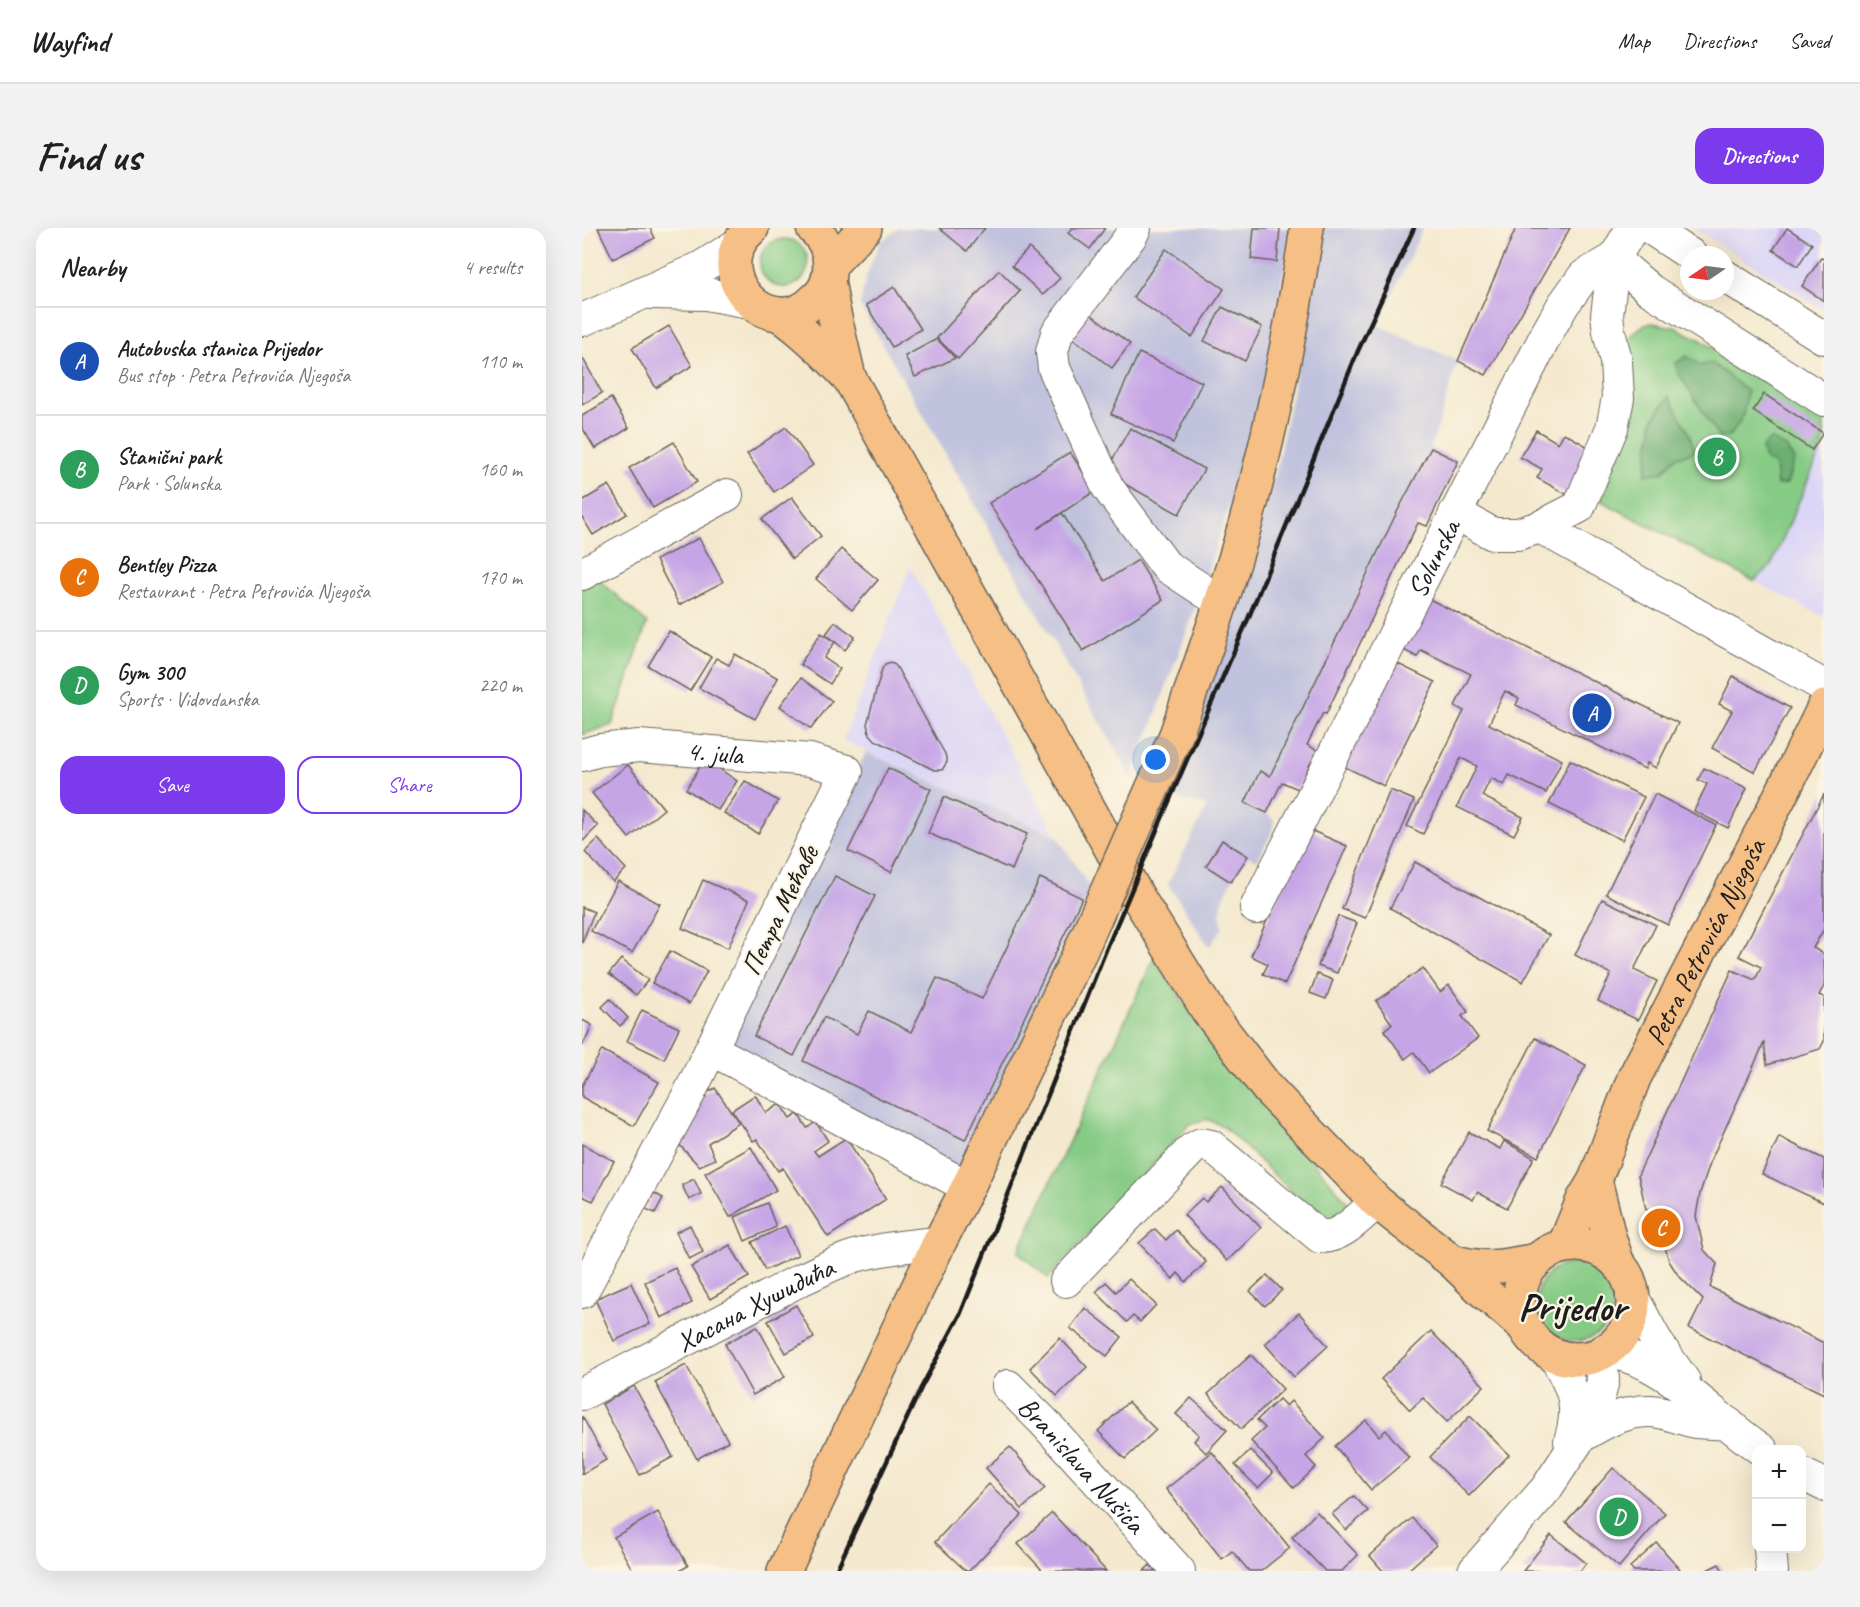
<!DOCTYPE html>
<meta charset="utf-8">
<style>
body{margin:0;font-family:Caveat,sans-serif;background:#f2f2f2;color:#202124}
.controls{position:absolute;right:18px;bottom:18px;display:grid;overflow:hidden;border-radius:12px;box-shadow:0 6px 24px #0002}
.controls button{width:54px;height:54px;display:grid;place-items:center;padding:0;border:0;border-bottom:2px solid #e0e0e0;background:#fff;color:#202124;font:30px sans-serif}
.compass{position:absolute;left:1098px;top:18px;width:54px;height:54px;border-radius:50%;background:#fff;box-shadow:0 6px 24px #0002;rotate:257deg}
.you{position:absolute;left:574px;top:532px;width:21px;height:21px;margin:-15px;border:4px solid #fff;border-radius:50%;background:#1a73e8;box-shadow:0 0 0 9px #1a73e833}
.badge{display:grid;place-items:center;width:39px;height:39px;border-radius:50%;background:#7c3aed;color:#fff;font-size:20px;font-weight:700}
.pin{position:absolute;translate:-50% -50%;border:3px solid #fff;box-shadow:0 2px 6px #0006}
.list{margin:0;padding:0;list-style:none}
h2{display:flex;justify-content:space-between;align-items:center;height:78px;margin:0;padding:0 24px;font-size:26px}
h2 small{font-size:20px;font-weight:400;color:#757577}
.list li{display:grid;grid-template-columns:39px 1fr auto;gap:18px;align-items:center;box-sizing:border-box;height:108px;padding:0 24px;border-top:2px solid #e0e0e0}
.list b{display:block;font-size:22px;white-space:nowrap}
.list p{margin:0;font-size:20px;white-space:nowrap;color:#757577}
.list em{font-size:20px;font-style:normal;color:#757577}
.actions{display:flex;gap:12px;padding:18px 24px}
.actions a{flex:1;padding:14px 0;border:2px solid #7c3aed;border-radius:18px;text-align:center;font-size:21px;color:#7c3aed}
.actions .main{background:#7c3aed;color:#fff}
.map{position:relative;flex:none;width:1242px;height:1343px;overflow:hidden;border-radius:18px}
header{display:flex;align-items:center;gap:36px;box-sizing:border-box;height:84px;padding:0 30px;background:#fff;border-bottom:2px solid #e0e0e0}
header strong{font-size:28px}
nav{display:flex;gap:33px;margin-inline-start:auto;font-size:21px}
.intro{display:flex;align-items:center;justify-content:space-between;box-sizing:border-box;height:144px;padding:0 36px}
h1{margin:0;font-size:42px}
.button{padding:15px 27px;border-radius:18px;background:#7c3aed;color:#fff;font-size:21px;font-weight:700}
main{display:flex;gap:36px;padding:0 36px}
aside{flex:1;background:#fff;border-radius:18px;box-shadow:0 6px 24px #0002}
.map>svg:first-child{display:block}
</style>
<header>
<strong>Wayfind</strong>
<nav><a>Map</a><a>Directions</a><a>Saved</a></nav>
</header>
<div class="intro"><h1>Find us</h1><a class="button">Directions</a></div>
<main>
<aside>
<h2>Nearby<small>4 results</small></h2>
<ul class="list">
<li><span class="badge" style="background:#1a4fb4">A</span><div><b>Autobuska stanica Prijedor</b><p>Bus stop · Petra Petrovića Njegoša</p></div><em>110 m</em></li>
<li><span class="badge" style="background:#2e9e5b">B</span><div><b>Stanični park</b><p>Park · Solunska</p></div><em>160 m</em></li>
<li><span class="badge" style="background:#e8710a">C</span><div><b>Bentley Pizza</b><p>Restaurant · Petra Petrovića Njegoša</p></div><em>170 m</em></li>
<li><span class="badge" style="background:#2e9e5b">D</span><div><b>Gym 300</b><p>Sports · Vidovdanska</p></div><em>220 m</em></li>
</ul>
<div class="actions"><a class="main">Save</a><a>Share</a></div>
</aside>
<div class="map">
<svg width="1242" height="1343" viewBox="0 0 1242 1343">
<rect width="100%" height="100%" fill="#fcf5e5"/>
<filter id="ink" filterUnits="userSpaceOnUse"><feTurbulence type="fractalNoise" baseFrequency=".0167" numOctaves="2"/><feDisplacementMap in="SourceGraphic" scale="12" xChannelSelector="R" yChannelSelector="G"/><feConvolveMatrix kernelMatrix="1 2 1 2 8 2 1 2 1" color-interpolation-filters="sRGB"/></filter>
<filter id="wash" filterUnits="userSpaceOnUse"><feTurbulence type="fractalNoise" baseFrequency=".008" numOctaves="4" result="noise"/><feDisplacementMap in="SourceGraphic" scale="24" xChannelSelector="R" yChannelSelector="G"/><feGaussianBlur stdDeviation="1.35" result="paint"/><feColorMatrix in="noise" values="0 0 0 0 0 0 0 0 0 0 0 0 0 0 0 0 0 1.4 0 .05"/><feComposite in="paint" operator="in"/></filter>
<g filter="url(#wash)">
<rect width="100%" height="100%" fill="#f4e9ce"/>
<!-- built -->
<g fill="#dbd6f7">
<path d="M1111 0H1242V82Z"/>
<path d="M1242 215V389L1172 353 1189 338Z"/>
<path d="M328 338 475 608 261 513Z"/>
</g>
<!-- industrial -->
<g fill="#c1c2dd">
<path d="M317 0H709L675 197 605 403 550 550 278 77 285 46 298 14Z"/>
<path d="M741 0H841L796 97 876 133 849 220 688 548 678 543 663 574 685 585 692 593 689 606 675 632 666 628 625 638 649 654 641 672 638 686 641 699 627 719 586 656 625 578 581 568 667 337 694 244 728 78Z"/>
<path d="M284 524 475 608 509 661 381 942 140 816Z"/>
</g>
<!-- green -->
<g fill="#86cb85" stroke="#517450" stroke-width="1.5">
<circle cx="202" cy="35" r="24"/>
<path d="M1070 95 1092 99 1119 112 1242 193V215L1189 338 1172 353 1019 273 1030 243 1041 204 1045 120C1048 106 1056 98 1070 95Z"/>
<path d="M13 348 65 395 30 497 0 507V356Z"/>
<path d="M572 730 626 810 767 976 758 989 745 992 730 983 641 898 624 891 608 896 466 1050 436 1024Z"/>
<circle cx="993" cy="1074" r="39"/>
</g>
<!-- forest -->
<g fill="#6caf72" stroke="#446647" stroke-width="1.5">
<path d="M1105 128 1118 137 1130 135 1165 163 1161 188 1149 207 1137 210 1095 143 1094 135Z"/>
<path d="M1087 168 1107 205 1113 223 1093 230 1080 245 1064 246 1066 223 1070 204V193Z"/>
<path d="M1188 211 1204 219 1212 232 1205 256 1195 257 1193 237 1183 231 1180 220Z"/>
</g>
<g id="blocks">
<!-- building -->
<g fill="#c6a5e6">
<path d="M16 0H68L73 10 31 31Z"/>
<path d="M357 0H403L385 23Z"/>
<path d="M490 0H523L508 21 486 5Z"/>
<path d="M672 0H698L695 34 669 31Z"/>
<path d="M934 0H988L904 147 876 133Z"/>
<path d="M1205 0 1230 16 1216 38 1191 22Z"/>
<path d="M447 20 478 50 461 67 430 38Z"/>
<path d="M584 21 642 61 610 109 551 69Z"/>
<path d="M1239 30 1242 31V73L1220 58Z"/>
<path d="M417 42 438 63 376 131 355 110Z"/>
<path d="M312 59 339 101 310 119 284 77Z"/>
<path d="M640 79 680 99 663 133 622 113Z"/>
<path d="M506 84 548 116 530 140 488 108Z"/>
<path d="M87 98 110 138 74 160 50 120Z"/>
<path d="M355 111 373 130 333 149 323 128Z"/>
<path d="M557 125 620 154 591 215 529 186Z"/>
<path d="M0 129 20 165 0 177Z"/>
<path d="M1182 166 1241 205 1230 222 1171 183Z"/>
<path d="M29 170 47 200 13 221 0 199V188Z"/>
<path d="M204 199 231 237 192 264 165 226Z"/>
<path d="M548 200 622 241 597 286 523 245Z"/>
<path d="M954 202 976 215 982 205 1015 224 989 269 955 250 960 241 938 229Z"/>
<path d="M92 214 115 254 71 280 47 240Z"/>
<path d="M849 220 876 233 845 298 836 295 744 486 741 485 725 517 735 522 716 561 700 554 685 585 663 575 678 543 688 548 815 284Z"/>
<path d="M488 224 513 263 455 301 480 285 523 353 556 332 581 372 501 423 407 275Z"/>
<path d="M27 257 45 286 11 307 0 289V273Z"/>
<path d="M210 269 239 308 210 331 180 291Z"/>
<path d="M117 310 141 354 97 377 74 332Z"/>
<path d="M259 321 296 352 270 382 234 351Z"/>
<path d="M841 368 1096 495 1074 540 1065 535 1063 541 934 477 937 470 923 463 907 496 980 532 964 565 927 547 922 557 909 550 900 568 941 589 932 607 875 579 895 538 879 530 841 606 825 598 882 483 873 478 889 446 839 422 835 429 816 419Z"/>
<path d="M253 394 273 409 263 422 244 406Z"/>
<path d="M87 403 129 429 108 463 66 438Z"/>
<path d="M239 405 253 414 242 430 258 441 248 456 218 436Z"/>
<path d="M153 426 196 450 173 491 117 460 134 430 147 437Z"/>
<path d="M810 433 853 454 802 558 759 537Z"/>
<path d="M309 434 314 438 363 526 365 534 360 542H352L293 512 287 505 285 496 300 441 303 436Z"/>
<path d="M1151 448 1208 480 1173 544 1130 520 1150 483 1137 476Z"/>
<path d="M219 450 250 473 229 501 198 478Z"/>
<path d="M123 531 155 553 136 582 104 561Z"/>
<path d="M988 532 1062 569 1040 612 967 576Z"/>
<path d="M46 537 82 581 47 610 10 565Z"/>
<path d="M306 540 349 561 309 644 266 623Z"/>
<path d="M1122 540 1165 560 1146 600 1112 583 1125 556 1116 552Z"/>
<path d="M163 553 196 573 176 606 142 585Z"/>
<path d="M808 562 832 572 783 690 760 681Z"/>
<path d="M1073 566 1134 597 1086 697 1024 666Z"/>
<path d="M1242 566V701L1231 720 1242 726V758L1237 767 1242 769V813L1238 821 1185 837 1182 815 1129 932 1118 965 1114 988 1122 1022 1135 1036 1128 1059 1242 1115V1166L1107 1100 1121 1072 1096 1047 1087 1033 1083 1019 1080 981H1064L1056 947 1150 742 1173 752 1179 739 1157 728Z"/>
<path d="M362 569 445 606 430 642 346 605Z"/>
<path d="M0 582 16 598 0 614Z"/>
<path d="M726 601 765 618 703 756 681 746 686 736 669 728Z"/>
<path d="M16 611 44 641 31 654 3 624Z"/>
<path d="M640 612 666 628 649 654 624 638Z"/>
<path d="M833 634 967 707 941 754 808 680Z"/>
<path d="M253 648 293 668 212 828 172 808Z"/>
<path d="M458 650 500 670 383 912 221 833 242 789 275 806 287 783 329 804 355 750 400 771Z"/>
<path d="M121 652 167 672 146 720 100 700Z"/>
<path d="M36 653 78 676 50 725 9 703Z"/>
<path d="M1020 671 1074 697 1052 742 1075 753 1056 792 1016 773 1029 746 993 727Z"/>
<path d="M0 679 12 684 0 715Z"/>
<path d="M756 688 775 695 755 745 736 738Z"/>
<path d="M88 723 125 743 107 776 70 755Z"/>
<path d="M39 731 66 752 54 767 27 746Z"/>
<path d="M841 740 858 764 867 757 886 784 880 788 896 810 847 845 832 824 823 831 802 802 810 796 794 773Z"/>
<path d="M735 746 751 752 744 771 728 765Z"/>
<path d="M28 771 46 790 38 798 20 779Z"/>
<path d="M60 782 97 800 82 831 45 813Z"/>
<path d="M0 792 10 797 0 819Z"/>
<path d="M953 810 1004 837 956 929 905 903Z"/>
<path d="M20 822 77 854 52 898 0 869V858Z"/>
<path d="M133 860 157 895 126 915 133 931 117 938 94 913 114 871Z"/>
<path d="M173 867 184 885 198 876 208 891 216 886 225 900 234 894 246 913 232 923 236 928 264 910 304 971 246 1009 201 940 196 943 175 911 171 913 150 882Z"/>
<path d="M887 904 918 921 922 913 952 930 925 980 895 964 891 972 859 955Z"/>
<path d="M1197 909 1242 931V975L1180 946Z"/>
<path d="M0 916 32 933 11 973 0 968Z"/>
<path d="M169 919 194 962 148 989 123 945Z"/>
<path d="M112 951 119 966 107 972 100 957Z"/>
<path d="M640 959 679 1000 645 1033 602 987 620 970 624 974Z"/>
<path d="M72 965 81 970 73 985 64 981Z"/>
<path d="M185 975 194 999 163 1013 153 989Z"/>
<path d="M108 997 121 1024 107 1031 94 1004Z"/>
<path d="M203 998 216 1027 183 1042 170 1014Z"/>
<path d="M573 1001 584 1012 594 1002 624 1034 604 1054 596 1045 591 1051 557 1015Z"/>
<path d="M148 1017 167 1049 128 1071 109 1039Z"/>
<path d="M93 1040 110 1075 79 1090 63 1054Z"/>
<path d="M685 1047 700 1062 683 1078 668 1063Z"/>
<path d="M547 1051 574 1077 558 1094 551 1088 545 1094 514 1064 524 1054 534 1064Z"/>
<path d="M49 1055 68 1096 32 1113 13 1071Z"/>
<path d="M214 1077 232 1110 204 1125 186 1093Z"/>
<path d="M503 1080 540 1109 525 1128 488 1100Z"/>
<path d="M717 1085 746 1118 712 1149 683 1116Z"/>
<path d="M175 1098 203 1149 171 1167 143 1116Z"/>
<path d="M849 1103 902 1158 865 1194 841 1170 828 1182 799 1151Z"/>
<path d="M478 1110 505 1139 475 1168 448 1140Z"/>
<path d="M669 1127 701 1161 659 1201 626 1166Z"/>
<path d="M104 1137 146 1213 115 1231 73 1154Z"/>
<path d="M52 1158 91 1229 58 1247 20 1176Z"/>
<path d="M609 1170 645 1202 624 1225 612 1213 617 1207 594 1186Z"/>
<path d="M697 1171 704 1178 709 1173 743 1210 724 1228 734 1239 712 1260 669 1213 683 1200 675 1192Z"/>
<path d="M546 1174 574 1202 543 1231 516 1203Z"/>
<path d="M0 1188 24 1232 0 1246Z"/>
<path d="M888 1188 927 1227 887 1268 848 1229Z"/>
<path d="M784 1192 797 1208 804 1202 827 1230 789 1262 753 1218Z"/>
<path d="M428 1219 463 1260 440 1281 404 1240Z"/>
<path d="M668 1222 691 1245 676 1260 653 1237Z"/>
<path d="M630 1224 708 1320 679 1343H667L650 1323 640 1331 584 1261Z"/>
<path d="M1031 1240 1083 1285 1037 1339 984 1294Z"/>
<path d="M407 1256 440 1287 387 1343H384L353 1314Z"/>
<path d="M772 1268 786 1283 764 1302 750 1286Z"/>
<path d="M76 1284 106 1338 97 1343H51L32 1309Z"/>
<path d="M735 1284 776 1327 760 1343H743L710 1309Z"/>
<path d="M470 1285 503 1320 524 1343H461L436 1316Z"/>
<path d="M830 1290 854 1317 825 1343H801L788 1328Z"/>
<path d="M969 1307 1004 1335 998 1343H941Z"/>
<path d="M1075 1315 1098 1341 1096 1343H1052L1048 1339Z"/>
<path d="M1137 1336 1141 1343H1123Z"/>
<path d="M568 1337 575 1343H562Z"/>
</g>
</g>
</g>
<g filter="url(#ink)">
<use href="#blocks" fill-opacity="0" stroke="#68645a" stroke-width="1.5"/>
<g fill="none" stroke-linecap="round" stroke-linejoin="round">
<defs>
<g id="minor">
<path d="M553 0 549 8 475 105 470 124 472 140 526 260 584 338 639 374"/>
<path d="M1068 0 1109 27"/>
<path d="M1032 31 1068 62 1242 172"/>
<path d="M1143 48 1242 110"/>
<path d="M69 65 124 66 168 74"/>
<path d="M0 92 118 40 156 16"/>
<path d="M873 285 911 306H936L958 299 997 279 1030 200 1036 170 1034 133 1027 103 1025 87 1032 31"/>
<path d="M958 299 1242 458"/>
<path d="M0 346 145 267"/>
<path id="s1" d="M0 527 18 522 57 518 228 532 265 543 108 864 0 1064"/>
<path id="s2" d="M674 680 965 105 981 77 1002 48 1032 31 1050 0"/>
<path d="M129 821 386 959"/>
<path d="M484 1053 610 921 619 916 629 918 738 1009C760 1010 779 987 795 974"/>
<path d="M1050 1068 1076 1116 1102 1153"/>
<path d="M1024 1121C1037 1126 1051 1130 1064 1136 1107 1158 1140 1195 1180 1222"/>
<path d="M972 1127C990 1159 1000 1176 988 1213"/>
<path id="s3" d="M426 1158 462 1194 597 1343"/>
<path id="s4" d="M0 1166 220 1051C239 1043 257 1032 277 1027 303 1020 330 1017 357 1015"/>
<path d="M1000 1208C1021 1195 1044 1182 1069 1183 1085 1184 1099 1191 1114 1194 1125 1195 1136 1195 1147 1196"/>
<path d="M1220 1246 1242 1257"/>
<path d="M1188 1320 1190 1343"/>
<path d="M892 1343 964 1261 1007 1196 1016 1173 1021 1152 1019 1125"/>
</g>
<g id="major">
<path d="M170 0C119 44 187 116 231 73 240 66 246 57 247 46 250 28 244 12 231 0"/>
<path d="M249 36 283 0"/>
<path d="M246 52 251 81 267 149"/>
<path d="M197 86C224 105 246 127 268 151L557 671 626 783 686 861 795 974 870 1033 901 1063 943 1099"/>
<path d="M594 507C622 425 652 343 673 260 695 174 712 87 725 0"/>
<path d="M1013 952 1027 1009 1036 1036"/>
<circle cx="994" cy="1074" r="57"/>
<path id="s5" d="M982 1018 1001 972 1013 952 1052 850 1207 551 1242 479"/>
<path d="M870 1033C903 1043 923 1038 955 1032"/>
<path d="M202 1343 357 1015 386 959 499 722"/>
</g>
</defs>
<!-- minor casing -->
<use href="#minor" stroke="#68645a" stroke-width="34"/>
<!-- major casing -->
<use href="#major" stroke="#68645a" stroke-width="36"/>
<!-- minor -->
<use href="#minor" stroke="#fff" stroke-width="32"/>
<!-- major -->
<use href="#major" stroke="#f5bf86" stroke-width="33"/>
<!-- rail -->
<path stroke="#1c1c1c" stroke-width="4.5" d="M254 1343 339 1160 378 1087 524 722 591 564 666 391 775 125 832 0"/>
<defs>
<path id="major-bridge" d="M499 722 594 507"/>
</defs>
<!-- major-bridge casing -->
<use href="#major-bridge" stroke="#68645a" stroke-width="36" stroke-linecap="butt"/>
<!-- major-bridge -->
<use href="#major-bridge" stroke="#f5bf86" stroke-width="33"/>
</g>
</g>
<g text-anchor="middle" stroke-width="4.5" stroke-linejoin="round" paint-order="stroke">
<!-- street labels -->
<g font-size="28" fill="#1c1c1c" stroke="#fcf5e5">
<text dy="10" stroke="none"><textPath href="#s2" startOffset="392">Solunska</textPath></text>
<text dy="10" stroke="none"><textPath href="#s1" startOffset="134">4. jula</textPath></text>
<text transform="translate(197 682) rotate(-64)" y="10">Петра Мећаве</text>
<text dy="10" stroke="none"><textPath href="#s5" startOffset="336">Petra Petrovića Njegoša</textPath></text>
<text dy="10" stroke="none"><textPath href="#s4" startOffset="195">Хасана Хушидића</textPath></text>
<text dy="10" stroke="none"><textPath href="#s3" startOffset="108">Branislava Nušića</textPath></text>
</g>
<!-- town labels -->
<g font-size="40" font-weight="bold" fill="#1c1c1c" stroke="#fcf5e5">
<text x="990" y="1092">Prijedor</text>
</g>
</g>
</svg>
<div class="controls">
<button>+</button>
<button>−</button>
</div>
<svg class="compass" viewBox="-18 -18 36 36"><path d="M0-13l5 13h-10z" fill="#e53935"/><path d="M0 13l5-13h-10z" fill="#757577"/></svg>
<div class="you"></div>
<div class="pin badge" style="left:1010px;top:485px;background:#1a4fb4">A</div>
<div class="pin badge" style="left:1135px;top:229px;background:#2e9e5b">B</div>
<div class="pin badge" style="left:1079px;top:1000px;background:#e8710a">C</div>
<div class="pin badge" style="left:1037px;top:1289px;background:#2e9e5b">D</div>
</div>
</main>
